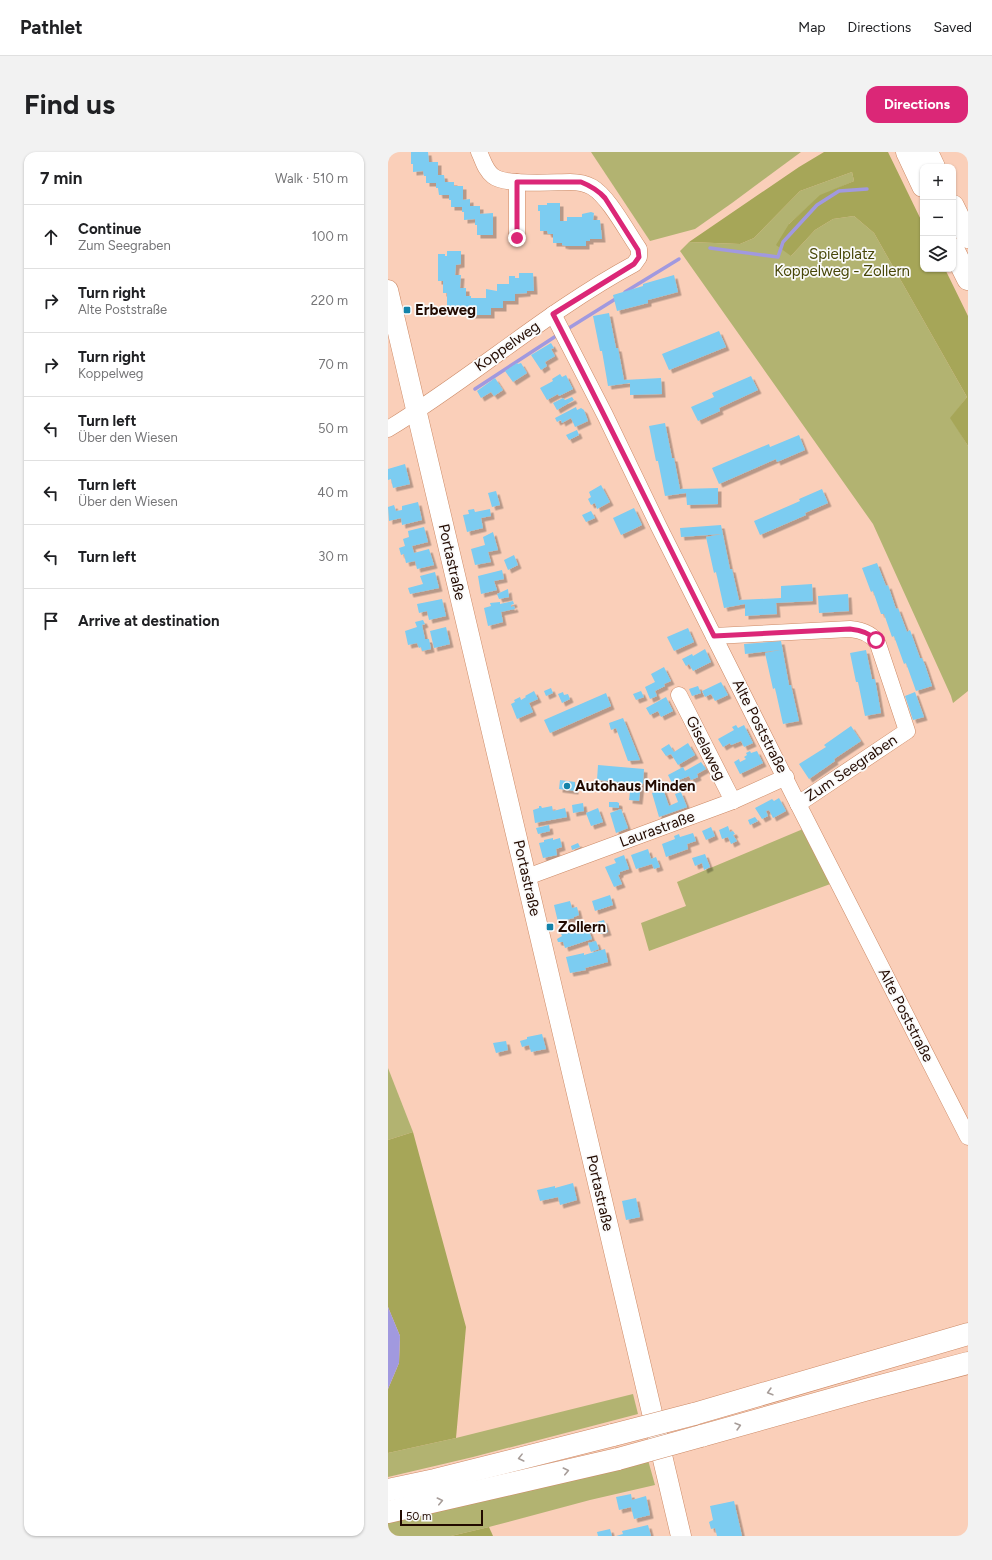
<!DOCTYPE html>
<meta charset="utf-8">
<style>
body{margin:0;font-family:Figtree,sans-serif;background:#f2f2f2;color:#202124}
.controls{position:absolute;right:12px;top:12px;display:grid;overflow:hidden;border-radius:8px;box-shadow:0 1px 3px #0004}
.controls button{width:36px;height:36px;display:grid;place-items:center;padding:0;border:0;border-bottom:1px solid #e0e0e0;background:#fff;color:#202124;font:20px sans-serif}
.scale{position:absolute;left:12px;bottom:10px;width:83px;box-sizing:border-box;padding-left:4px;border:2px solid #220a00;border-top:0;font-size:11px;line-height:14px;white-space:nowrap;color:#220a00;-webkit-text-stroke:3px #fafafa;paint-order:stroke}
.stop{position:absolute;width:12px;height:12px;margin:-9px;border:3px solid #db2777;border-radius:50%;background:#fff}
.stop.end{background:#db2777;border-color:#fff;box-shadow:0 1px 4px #0008}
.list{margin:0;padding:0;list-style:none}
h2{display:flex;justify-content:space-between;align-items:center;height:52px;margin:0;padding:0 16px;font-size:17px}
h2 small{font-size:13px;font-weight:400;color:#757577}
.list li{display:grid;grid-template-columns:26px 1fr auto;gap:12px;align-items:center;box-sizing:border-box;height:64px;padding:0 16px;border-top:1px solid #e0e0e0}
.list b{display:block;font-size:15px;white-space:nowrap}
.list p{margin:0;font-size:13px;white-space:nowrap;color:#757577}
.list em{font-size:13px;font-style:normal;color:#757577}
.icon{flex:none;width:22px;height:22px;fill:none;stroke:currentColor;stroke-width:2;stroke-linecap:round;stroke-linejoin:round}
.map{position:relative;flex:none;width:580px;height:1384px;overflow:hidden;border-radius:12px}
header{display:flex;align-items:center;gap:24px;box-sizing:border-box;height:56px;padding:0 20px;background:#fff;border-bottom:1px solid #e0e0e0}
header strong{font-size:19px}
nav{display:flex;gap:22px;margin-inline-start:auto;font-size:14px}
.intro{display:flex;align-items:center;justify-content:space-between;box-sizing:border-box;height:96px;padding:0 24px}
h1{margin:0;font-size:28px}
.button{padding:10px 18px;border-radius:12px;background:#db2777;color:#fff;font-size:14px;font-weight:700}
main{display:flex;gap:24px;padding:0 24px}
aside{flex:1;background:#fff;border-radius:12px;box-shadow:0 1px 3px #0004}
.map>svg:first-child{display:block}
</style>
<header>
<strong>Pathlet</strong>
<nav><a>Map</a><a>Directions</a><a>Saved</a></nav>
</header>
<div class="intro"><h1>Find us</h1><a class="button">Directions</a></div>
<main>
<aside>
<h2>7 min<small>Walk · 510 m</small></h2>
<ul class="list">
<li><svg class="icon" aria-label="ahead" viewBox="0 0 24 24"><path d="M12 20V5M6 11l6-6 6 6"/></svg><div><b>Continue</b><p>Zum Seegraben</p></div><em>100 m</em></li>
<li><svg class="icon" aria-label="right" viewBox="0 0 24 24"><path d="M7 20v-9h11M14 6l5 5-5 5"/></svg><div><b>Turn right</b><p>Alte Poststraße</p></div><em>220 m</em></li>
<li><svg class="icon" aria-label="right" viewBox="0 0 24 24"><path d="M7 20v-9h11M14 6l5 5-5 5"/></svg><div><b>Turn right</b><p>Koppelweg</p></div><em>70 m</em></li>
<li><svg class="icon" aria-label="left" viewBox="0 0 24 24"><path d="M17 20v-9H6M10 6l-5 5 5 5"/></svg><div><b>Turn left</b><p>Über den Wiesen</p></div><em>50 m</em></li>
<li><svg class="icon" aria-label="left" viewBox="0 0 24 24"><path d="M17 20v-9H6M10 6l-5 5 5 5"/></svg><div><b>Turn left</b><p>Über den Wiesen</p></div><em>40 m</em></li>
<li><svg class="icon" aria-label="left" viewBox="0 0 24 24"><path d="M17 20v-9H6M10 6l-5 5 5 5"/></svg><div><b>Turn left</b></div><em>30 m</em></li>
<li><svg class="icon" aria-label="arrive" viewBox="0 0 24 24"><path d="M6 21V4h12l-3 4 3 4H6"/></svg><div><b>Arrive at destination</b></div></li>
</ul>
</aside>
<div class="map">
<svg width="580" height="1384" viewBox="0 0 580 1384">
<defs>
<filter id="shadow"><feDropShadow dx="3.5" dy="3.5" stdDeviation="0" flood-color="#0004"/></filter>
</defs>
<rect width="100%" height="100%" fill="#facfb9"/>
<!-- green -->
<g fill="#b2b371">
<path d="M203 0H413L344 51 307 77 262 89Z"/>
<path d="M464 20 466 29 432 44 401 72 403 104 427 78 445 67 466 64 486 81 579 245 563 266 580 294V539L565 551 563 544 485 372 292 99 301 90 352 92 366 86 412 39Z"/>
<path d="M415 677 445 731 261 799 253 771 298 754 289 730Z"/>
<path d="M0 916 25 980 0 988Z"/>
<path d="M245 1242 250 1262 85 1305 0 1325V1301L68 1286Z"/>
<path d="M260 1308 267 1333 202 1348 101 1375 63 1384H0V1371L121 1343Z"/>
</g>
<!-- forest -->
<g fill="#a6a658">
<path d="M436 0H500L535 72V117H557L580 164V294L562 266 579 245 486 81 466 64 445 67 427 78 403 104 388 93 401 72 432 43 466 29 464 20 412 39 366 86 352 92 301 90 411 15Z"/>
<path d="M25 980 78 1175 68 1286 0 1301V1237L11 1211 12 1184 0 1155V988Z"/>
<path d="M101 1375 105 1384H63Z"/>
</g>
<!-- water -->
<path fill="#a199df" d="M0 1155 12 1184 11 1211 0 1237Z"/>
<g fill="none" stroke-linecap="round" stroke-linejoin="round">
<!-- stream -->
<g stroke="#a199df" stroke-width="3.5">
<path d="M322 96 390 105 395 90 429 53 451 39 479 37"/>
<path d="M237 140 291 107"/>
<path d="M181 176 229 146"/>
<path d="M87 237 168 184"/>
</g>
</g>
<!-- building -->
<g fill="#7cccf1" filter="url(#shadow)">
<path d="M23 0H40L41 10H50V23H56L57 30H66V34H75V48L82 47V54H92V62L105 61V83H89V73H87V67L76 68V60H74V55H63V48H61V43H51L50 36H48V31H38V24H36L35 19 25 20V12H23Z"/>
<path d="M159 51H172V69H179V65H194V62L203 60 206 61 205 68H212L214 87H202V89H198V94H178L174 93V91H165V82H160L159 79H152V59H150V53H159Z"/>
<path d="M59 99H73V112L68 113 67 123H73L72 136H78V144H83V146H98V137L109 139V132H121V124H127V126H131V121H145L146 139H139V141L127 142V149H115V156H103V163H78V157H66V155H59V141H55V129H50V102H57V104H59Z"/>
<path d="M286 123 290 140 260 148V151L229 159 225 143 255 134V132Z"/>
<path d="M221 161 228 196H230L236 228 273 226 274 242 242 243V231L220 234 214 199H212L205 164Z"/>
<path d="M331 179 338 195 281 218 274 202Z"/>
<path d="M163 191 166 196 163 197 167 204 157 210 159 214 153 218 143 203Z"/>
<path d="M129 211 130 212 133 211 139 221 125 230 117 219Z"/>
<path d="M172 222 174 225 178 223 185 237 171 244 170 242 159 248 152 236 165 229 164 227Z"/>
<path d="M363 224 370 238 331 256 332 259 310 269 303 255 326 245 324 241Z"/>
<path d="M107 226 115 238 106 244 103 240 93 246 89 239Z"/>
<path d="M184 245 186 248 169 258 165 251 175 246 177 248Z"/>
<path d="M188 255 189 258 193 256 196 258 200 269 187 275 183 266 174 271 173 268 169 270 167 266Z"/>
<path d="M277 271 284 306H286L292 337 330 336V352L299 353 298 341 277 344 270 309H268L261 274Z"/>
<path d="M189 278 191 283 181 288 178 283Z"/>
<path d="M411 283 417 298 389 310 388 307 331 332 324 316 381 292 382 295Z"/>
<path d="M17 312 22 332 5 336 3 327 0 328V317Z"/>
<path d="M213 333 222 350 209 357 207 351 203 353 200 347 203 345 201 340Z"/>
<path d="M434 337 440 351 417 361 418 363 372 383 366 369 412 349 411 347Z"/>
<path d="M108 339 112 353 104 355 100 341Z"/>
<path d="M30 350 34 368 14 373 13 366 1 369 0 355 6 353 8 359 14 358V354Z"/>
<path d="M246 356 254 373 233 383 225 366Z"/>
<path d="M86 357 87 360 102 357 103 364 93 366 95 376 79 380 75 363 81 362 80 358Z"/>
<path d="M203 359 207 366 198 370 194 363Z"/>
<path d="M333 373 342 417H344L351 448 393 446V434L424 432 425 449 388 451 389 462 357 464V452L336 456 328 420 326 421 318 385 334 382 293 385 292 376Z"/>
<path d="M36 375 40 390 24 394 26 401 41 397 46 413 29 417 27 409 18 411 16 402 13 403 11 396 17 394 15 387 21 385 20 379Z"/>
<path d="M105 380 110 398 100 400 103 410 87 413 83 397 97 393 95 385Z"/>
<path d="M126 403 130 413 120 418 116 408Z"/>
<path d="M489 411 498 434 500 433 508 457 510 456 519 480 522 478 532 506H534L537 513 544 534 528 539 518 511 516 512 506 484 504 485 496 462H493L485 439 483 440 474 416Z"/>
<path d="M114 418 116 427 106 429 109 438 93 442 90 424Z"/>
<path d="M47 420 51 436 22 442 20 436 35 432 32 424Z"/>
<path d="M120 437 121 445 111 447 109 442Z"/>
<path d="M460 442 461 459 431 461 430 444Z"/>
<path d="M54 447 58 464 41 468 39 459 31 461 29 452Z"/>
<path d="M125 449 126 452 123 453V455L126 454 127 457 113 460 115 470 100 474 96 456 103 454 102 451 112 450V452Z"/>
<path d="M35 468 37 472 34 473 37 487H41L43 497 34 499 33 495 31 496 29 491 20 493 17 479 29 475 27 470Z"/>
<path d="M58 475 62 492 46 496 42 479Z"/>
<path d="M300 476 306 490 286 499 279 485Z"/>
<path d="M393 489 401 533H403L411 569 395 572 387 536 385 537 377 501 392 498 357 502 356 492Z"/>
<path d="M317 497 323 510 305 519 301 512 298 514 294 507 304 502 305 504Z"/>
<path d="M478 498 484 527H487L493 561 477 564 470 530H468L462 501Z"/>
<path d="M276 515 283 529 276 532 277 534 267 539 269 544 262 547 257 535 267 530 263 522Z"/>
<path d="M333 530 340 543 327 549 323 542 317 545 314 539Z"/>
<path d="M310 534 313 541 304 544 301 537Z"/>
<path d="M163 536 165 541 158 544 156 539Z"/>
<path d="M146 539 150 547 141 551 145 560 129 567 123 552 127 550 126 548 132 545 133 548 138 545 137 544Z"/>
<path d="M253 539 256 545 248 548 245 542Z"/>
<path d="M175 540 176 543 180 542 182 547 174 551 170 542Z"/>
<path d="M527 540 536 565 525 568 517 544Z"/>
<path d="M218 541 223 554 162 581 156 568Z"/>
<path d="M278 545 285 559 273 565 270 559 262 563 258 556Z"/>
<path d="M235 566 238 573 252 608 240 609 228 576 223 578 221 571Z"/>
<path d="M348 573 350 576 356 573 365 591 356 595 353 589 343 593 342 591 335 595 330 587 346 578 344 575Z"/>
<path d="M463 574 473 589 446 607 447 609 421 627 411 612 438 595 436 593Z"/>
<path d="M300 591 307 603 290 613 283 602 278 604 273 597 281 592 286 600Z"/>
<path d="M362 599 363 601 369 599 375 611 352 622 346 610 351 607 352 610 358 607 356 605 359 603 358 601Z"/>
<path d="M313 610 318 617 309 622 310 625 303 628 301 624 284 631 280 623 295 615 297 619Z"/>
<path d="M210 613 256 617 255 632H253L251 649 241 648 243 631 209 628Z"/>
<path d="M172 628 187 630V639L171 637Z"/>
<path d="M275 637 281 654 290 650 287 642 293 640 299 655 271 665 264 641Z"/>
<path d="M391 646 398 659 385 666 381 658 378 659 380 664 374 667 367 656 384 647 386 649Z"/>
<path d="M221 650H229L231 651V656L221 655Z"/>
<path d="M195 651 196 659 185 661 184 653Z"/>
<path d="M151 654H153L154 656 164 654 165 659 177 656 179 665 147 671 145 658 151 656Z"/>
<path d="M210 656 215 670 203 674 198 661Z"/>
<path d="M233 657 240 676 228 681 222 661Z"/>
<path d="M367 665 370 669 362 673 360 668Z"/>
<path d="M161 673 162 679 150 682 148 676Z"/>
<path d="M340 674 342 680 345 679 347 682 345 683 349 689 343 692 340 685 334 687 331 678Z"/>
<path d="M323 675 327 684 318 688 314 679Z"/>
<path d="M305 681 308 689 299 692 300 697 278 705 274 692 287 687 286 684 291 682 292 685Z"/>
<path d="M165 686V688L172 686 174 695 168 697 169 703 155 706 151 691 156 690V688Z"/>
<path d="M190 691 192 695 184 698 183 694Z"/>
<path d="M260 697 263 707 268 705 272 715 266 717 264 712 248 717 243 703Z"/>
<path d="M317 702 322 715 316 718 314 711 307 714 304 706Z"/>
<path d="M236 703 241 717 232 720V722L230 723 234 732 226 735 217 715 228 711 226 707Z"/>
<path d="M222 743 225 753 207 759 204 749Z"/>
<path d="M182 749 184 756 189 755 191 763 186 765V766L170 770 166 753Z"/>
<path d="M216 768 220 780 212 782 209 770Z"/>
<path d="M198 771 204 787 177 796 175 790H170L169 787 174 784 172 779Z"/>
<path d="M208 789 211 797 203 800 200 791Z"/>
<path d="M217 797 220 810 197 816 198 818 182 821 178 805 196 801V803Z"/>
<path d="M154 882 158 897 143 900 141 893 134 895 132 889 139 887V885Z"/>
<path d="M118 889 120 898 108 901 105 891Z"/>
<path d="M185 1031 189 1048 172 1053 170 1045 152 1049 149 1038 167 1034V1036Z"/>
<path d="M248 1046 252 1065 238 1068 234 1049Z"/>
<path d="M243 1342 244 1348 258 1344 262 1363 246 1367 243 1355 231 1358 228 1345Z"/>
<path d="M346 1349 354 1384H329L327 1376 323 1377 321 1370 325 1368 322 1354Z"/>
<path d="M260 1373 263 1384H228L235 1382 234 1379Z"/>
<path d="M222 1377 224 1384H210L209 1380Z"/>
</g>
<g fill="none" stroke-linecap="round" stroke-linejoin="round">
<defs>
<g id="minor">
<path d="M129 30V86"/>
<path d="M165 162 217 263 271 375 410 652 580 985"/>
<path d="M0 277C84 226 159 159 246 112L251 105V97C239 80 221 45 204 35 197 31 190 30 182 30 165 30 117 34 105 24 97 18 95 8 91 0"/>
<path d="M326 484 462 477C473 478 484 481 490 492L519 579 410 652"/>
<path d="M291 543 345 649"/>
<path d="M139 725 345 649 398 625"/>
</g>
<path id="major" d="M0 138 293 1384"/>
<g id="highway">
<path d="M519 0 535 34"/>
<path d="M539 0 546 15"/>
<path d="M565 54 580 85"/>
<path d="M565 97 580 127"/>
<path d="M306 1262 580 1182"/>
<path d="M313 1284 477 1238 580 1211"/>
<path d="M0 1338 47 1328 225 1283"/>
<path d="M0 1360 230 1307"/>
</g>
</defs>
<!-- minor casing -->
<use href="#minor" stroke="#cc8a66" stroke-width="17"/>
<!-- major casing -->
<use href="#major" stroke="#cc8a66" stroke-width="21"/>
<!-- highway casing -->
<use href="#highway" stroke="#cc8a66" stroke-width="23"/>
<!-- minor -->
<use href="#minor" stroke="#fff" stroke-width="16"/>
<!-- major -->
<use href="#major" stroke="#fff" stroke-width="20"/>
<!-- highway -->
<use href="#highway" stroke="#fff" stroke-width="22"/>
<defs>
<g id="highway-bridge">
<path d="M225 1283 306 1262"/>
<path d="M230 1307 313 1284"/>
</g>
</defs>
<!-- highway-bridge casing -->
<use href="#highway-bridge" stroke="#cc8a66" stroke-width="23" stroke-linecap="butt"/>
<!-- highway-bridge -->
<use href="#highway-bridge" stroke="#fff" stroke-width="22"/>
</g>
<!-- one-way arrows -->
<defs><path id="oneway-chevron" d="M-2-3.5L2.5 0L-2 3.5" fill="none" stroke-width="1.6" stroke-linecap="round" stroke-linejoin="round"/></defs>
<g stroke="#a79d99">
<use href="#oneway-chevron" transform="translate(382 1240) rotate(164)"/>
<use href="#oneway-chevron" transform="translate(350 1274) rotate(-16)"/>
<use href="#oneway-chevron" transform="translate(133 1306) rotate(166)"/>
<use href="#oneway-chevron" transform="translate(178 1319) rotate(-13)"/>
<use href="#oneway-chevron" transform="translate(52 1349) rotate(-13)"/>
</g>
<g fill="none" stroke-linecap="round" stroke-linejoin="round">
<!-- route -->
<path stroke="#db2777" stroke-width="5" d="M129 86V30H193C203 34 210 38 217 46L250 98 251 105 246 112 165 162C220 269 272 377 326 484L462 477C472 478 481 480 488 488"/>
</g>
<!-- markers -->
<g fill="#1383aa" stroke="#fafafa" stroke-width="1.5">
<rect x="15" y="154" width="8" height="8" rx="2"/>
<circle cx="179" cy="634" r="4"/>
<rect x="158" y="771" width="8" height="8" rx="2"/>
</g>
<g text-anchor="middle" stroke-width="3.5" stroke-linejoin="round" paint-order="stroke">
<!-- park labels -->
<g font-size="15" fill="#474607" stroke="#fafafa">
<text x="454" y="107">Spielplatz<tspan x="454" dy="17">Koppelweg - Zollern</tspan></text>
</g>
<!-- poi labels -->
<g font-size="15" font-weight="bold" fill="#220a00" stroke="#fafafa" text-anchor="start">
<text x="27" y="163">Erbeweg</text>
<text x="187" y="639">Autohaus Minden</text>
<text x="170" y="780">Zollern</text>
</g>
<!-- street labels -->
<g font-size="15" fill="#220a00" stroke="#fafafa">
<text transform="translate(119 194) rotate(-35)" y="5">Koppelweg</text>
<text transform="translate(64 410) rotate(77)" y="5">Portastraße</text>
<text transform="translate(372 574) rotate(63)" y="5">Alte Poststraße</text>
<text transform="translate(318 596) rotate(63)" y="5">Giselaweg</text>
<text transform="translate(463 616) rotate(-34)" y="5">Zum Seegraben</text>
<text transform="translate(269 677) rotate(-20)" y="5">Laurastraße</text>
<text transform="translate(139 726) rotate(77)" y="5">Portastraße</text>
<text transform="translate(518 863) rotate(63)" y="5">Alte Poststraße</text>
<text transform="translate(212 1041) rotate(77)" y="5">Portastraße</text>
</g>
</g>
</svg>
<div class="controls">
<button>+</button>
<button>−</button>
<button><svg class="icon" aria-label="layers" viewBox="0 0 24 24"><path d="M12 4l9 5-9 5-9-5zM3 14l9 5 9-5"/></svg></button>
</div>
<div class="scale">50 m</div>
<div class="stop" style="left:488px;top:488px"></div>
<div class="stop end" style="left:129px;top:86px"></div>
</div>
</main>
